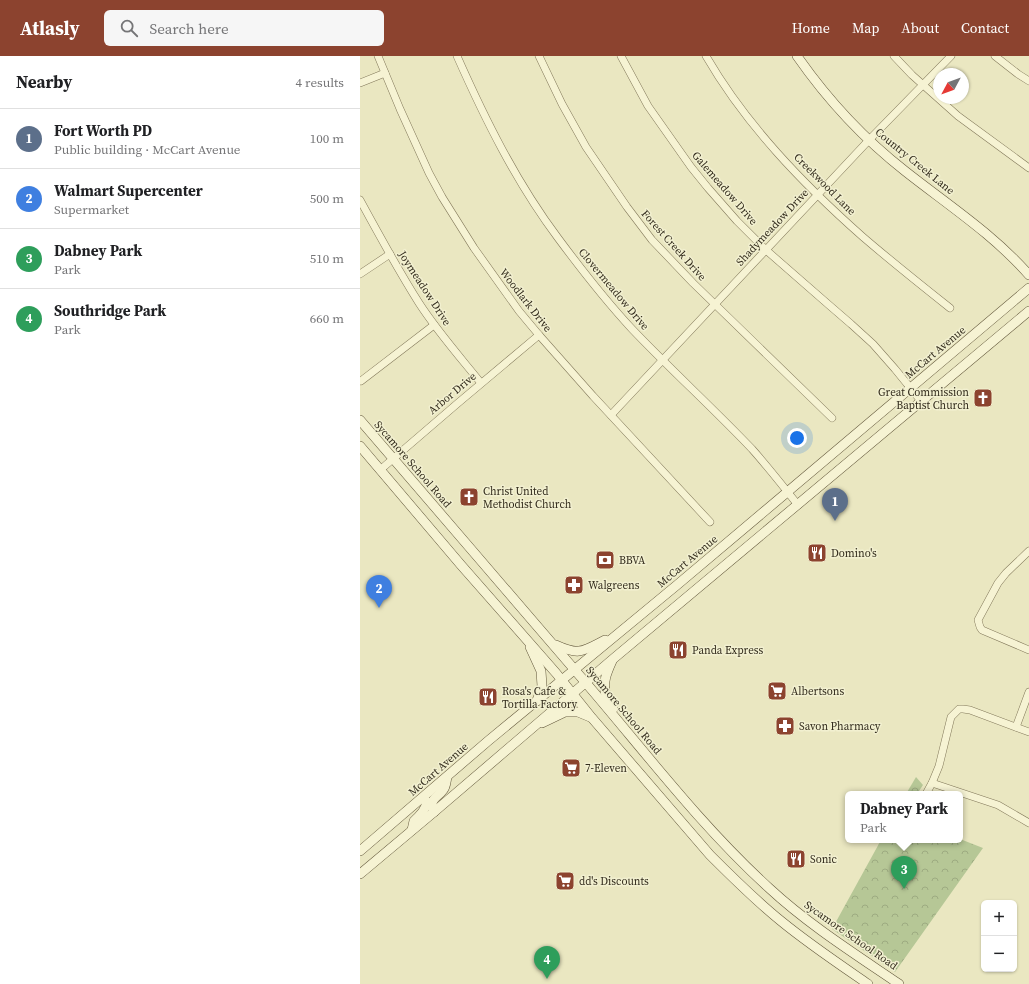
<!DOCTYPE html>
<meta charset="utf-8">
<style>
body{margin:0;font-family:"Source Serif 4",serif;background:#f6f6f6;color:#202124}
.controls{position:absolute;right:12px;bottom:12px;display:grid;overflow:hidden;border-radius:6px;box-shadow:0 1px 3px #0004}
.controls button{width:36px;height:36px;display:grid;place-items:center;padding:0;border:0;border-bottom:1px solid #e0e0e0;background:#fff;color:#202124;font:20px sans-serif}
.compass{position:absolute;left:573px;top:12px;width:36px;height:36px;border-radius:50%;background:#fff;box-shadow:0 1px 3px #0004;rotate:229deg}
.you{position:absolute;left:437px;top:382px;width:14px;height:14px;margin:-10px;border:3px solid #fff;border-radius:50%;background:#1a73e8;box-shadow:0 0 0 6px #1a73e833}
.badge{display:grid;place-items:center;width:26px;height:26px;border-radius:50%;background:#8c432f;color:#fff;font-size:13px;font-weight:700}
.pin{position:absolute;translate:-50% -33px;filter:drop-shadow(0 1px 2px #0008)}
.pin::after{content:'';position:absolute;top:21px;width:14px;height:12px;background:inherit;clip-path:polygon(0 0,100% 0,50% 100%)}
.popup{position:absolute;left:485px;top:735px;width:118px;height:52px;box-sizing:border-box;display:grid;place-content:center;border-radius:6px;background:#fff;filter:drop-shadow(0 1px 3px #0005);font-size:13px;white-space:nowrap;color:#757577}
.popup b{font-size:15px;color:#202124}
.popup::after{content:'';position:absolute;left:50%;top:100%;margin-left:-8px;border:8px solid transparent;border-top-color:#fff}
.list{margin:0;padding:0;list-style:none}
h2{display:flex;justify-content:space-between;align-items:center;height:52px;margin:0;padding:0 16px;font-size:17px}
h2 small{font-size:13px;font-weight:400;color:#757577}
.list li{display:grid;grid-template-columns:26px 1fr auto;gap:12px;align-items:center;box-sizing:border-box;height:60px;padding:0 16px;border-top:1px solid #e0e0e0}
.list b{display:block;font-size:15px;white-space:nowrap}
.list p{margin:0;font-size:13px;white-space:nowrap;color:#757577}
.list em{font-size:13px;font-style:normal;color:#757577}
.icon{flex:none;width:22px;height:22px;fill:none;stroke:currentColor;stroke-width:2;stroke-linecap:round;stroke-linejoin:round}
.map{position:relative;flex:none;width:669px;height:928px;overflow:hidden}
header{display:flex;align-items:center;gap:24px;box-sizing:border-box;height:56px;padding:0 20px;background:#8c432f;color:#fff}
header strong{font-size:19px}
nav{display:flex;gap:22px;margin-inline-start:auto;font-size:14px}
.search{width:280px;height:36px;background:#f6f6f6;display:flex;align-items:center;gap:10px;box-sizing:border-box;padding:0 14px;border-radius:6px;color:#757577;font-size:15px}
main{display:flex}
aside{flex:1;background:#fff}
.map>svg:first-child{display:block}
</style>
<header>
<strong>Atlasly</strong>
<div class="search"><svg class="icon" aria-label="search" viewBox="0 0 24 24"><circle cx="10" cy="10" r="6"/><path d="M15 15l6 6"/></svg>Search here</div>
<nav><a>Home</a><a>Map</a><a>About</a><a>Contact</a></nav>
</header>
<main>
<aside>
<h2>Nearby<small>4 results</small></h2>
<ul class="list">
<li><span class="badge" style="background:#5c6f8a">1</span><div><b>Fort Worth PD</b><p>Public building · McCart Avenue</p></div><em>100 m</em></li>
<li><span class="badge" style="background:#3f7fe0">2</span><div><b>Walmart Supercenter</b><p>Supermarket</p></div><em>500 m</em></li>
<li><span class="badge" style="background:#2e9e5b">3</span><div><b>Dabney Park</b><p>Park</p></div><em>510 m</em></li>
<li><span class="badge" style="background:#2e9e5b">4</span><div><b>Southridge Park</b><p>Park</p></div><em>660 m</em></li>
</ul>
</aside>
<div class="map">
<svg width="669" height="928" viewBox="0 0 669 928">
<defs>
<pattern id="park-crowns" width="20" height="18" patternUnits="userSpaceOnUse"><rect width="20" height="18" fill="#b6c796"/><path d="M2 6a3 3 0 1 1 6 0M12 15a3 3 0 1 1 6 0" fill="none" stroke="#9dab81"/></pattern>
</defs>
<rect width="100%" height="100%" fill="#eae7c1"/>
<!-- park -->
<g fill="url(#park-crowns)">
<path d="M556 721 563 729 557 738H546Z"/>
<path d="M600 783 623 792 535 916 472 873 521 784H600Z"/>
</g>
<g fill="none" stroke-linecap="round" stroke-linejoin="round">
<defs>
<g id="street">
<path d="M18 0 40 53 69 117 82 141 114 192 159 255 179 279 233 340 350 466"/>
<path d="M97 0C125 63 156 126 198 182 221 213 246 245 272 273 311 314 353 352 392 393 408 411 423 430 438 449"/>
<path d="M179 0 202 48 226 91 267 151 292 184 333 227 472 362"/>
<path d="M261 0 288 50 331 111 348 132 377 165 406 194 469 249 491 268 513 288 535 313 561 345"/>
<path d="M346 0C386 69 443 128 503 181 531 205 561 229 590 252"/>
<path d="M534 0 552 19 598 60 669 112"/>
<path d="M635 0 658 18 669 25"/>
<path d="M0 27 25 17"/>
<path d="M0 144C19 179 38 214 59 247 77 275 100 301 121 327"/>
<path d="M0 218 30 198"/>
<path d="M1 325 74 269"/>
<path d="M251 359 509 84 591 0"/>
<path d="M20 414 98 347 179 279"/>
<path d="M669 495 646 517 638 527 618 564 620 571 622 574 669 594"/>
<path d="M656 671 669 636"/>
<path d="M572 727 638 749 669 767"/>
<path d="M566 738 572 727 579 710 591 661 599 653H603L610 654 669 676"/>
</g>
<g id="secondary">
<path d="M437 0C467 43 504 83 545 115 588 149 633 178 669 219"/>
<path d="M0 364C75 452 151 539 226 627 286 697 341 770 409 832 449 869 495 898 539 928"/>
<path d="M0 390 101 509 196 617 232 662 350 799C373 822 396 845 421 865 449 888 479 908 508 928"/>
<path d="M196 589C220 600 223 595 245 584"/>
<path d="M170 591 181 615 182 630 177 645"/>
<path d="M252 605C247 616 242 627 246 639 247 644 251 649 253 653"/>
<path d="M182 667 205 656H218L230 661"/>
<path d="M74 756C68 743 77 742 83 734 86 731 86 725 87 721"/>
<path d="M52 774 54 765C60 759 65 755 67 746L63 742"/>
<path d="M0 795 128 685 317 529 669 232"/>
<path d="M0 818 74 756 253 603 669 255"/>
</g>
</defs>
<!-- street casing -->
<use href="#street" stroke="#82785a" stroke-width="8"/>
<!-- secondary casing -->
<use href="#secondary" stroke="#64593d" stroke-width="10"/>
<!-- street -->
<use href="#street" stroke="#f6f3d3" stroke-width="7"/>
<!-- secondary -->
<use href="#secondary" stroke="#f6f3d3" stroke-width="9"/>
</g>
<!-- icons -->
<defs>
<symbol id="church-square" viewBox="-11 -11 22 22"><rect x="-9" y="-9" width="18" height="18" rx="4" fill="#8c432f" stroke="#f2f0d0"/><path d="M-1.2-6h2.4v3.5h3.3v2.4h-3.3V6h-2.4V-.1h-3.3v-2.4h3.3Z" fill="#fff"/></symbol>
<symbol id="restaurant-square" viewBox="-11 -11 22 22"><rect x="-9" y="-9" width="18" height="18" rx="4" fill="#8c432f" stroke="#f2f0d0"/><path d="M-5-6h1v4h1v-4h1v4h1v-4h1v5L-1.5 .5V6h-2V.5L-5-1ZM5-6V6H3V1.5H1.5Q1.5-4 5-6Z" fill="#fff"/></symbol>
<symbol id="bank-square" viewBox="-11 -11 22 22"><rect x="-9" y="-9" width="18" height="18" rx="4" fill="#8c432f" stroke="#f2f0d0"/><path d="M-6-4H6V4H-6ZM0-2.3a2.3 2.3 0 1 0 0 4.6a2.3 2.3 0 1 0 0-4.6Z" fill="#fff"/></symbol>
<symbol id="pharmacy-square" viewBox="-11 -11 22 22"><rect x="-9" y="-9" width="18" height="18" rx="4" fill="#8c432f" stroke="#f2f0d0"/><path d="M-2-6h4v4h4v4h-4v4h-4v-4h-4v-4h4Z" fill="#fff"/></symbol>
<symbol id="supermarket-square" viewBox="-11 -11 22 22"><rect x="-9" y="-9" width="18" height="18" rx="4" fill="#8c432f" stroke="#f2f0d0"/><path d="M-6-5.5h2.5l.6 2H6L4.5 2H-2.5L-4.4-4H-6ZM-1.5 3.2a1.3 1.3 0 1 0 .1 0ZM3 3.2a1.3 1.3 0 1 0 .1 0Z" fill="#fff"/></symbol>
</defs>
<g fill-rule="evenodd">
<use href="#church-square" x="612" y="331" width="22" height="22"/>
<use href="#church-square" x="98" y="430" width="22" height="22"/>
<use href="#restaurant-square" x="446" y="486" width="22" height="22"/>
<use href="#bank-square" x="234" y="493" width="22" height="22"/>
<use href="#pharmacy-square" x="203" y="518" width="22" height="22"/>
<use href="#restaurant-square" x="307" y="583" width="22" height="22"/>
<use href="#supermarket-square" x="406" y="624" width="22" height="22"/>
<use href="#restaurant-square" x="117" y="630" width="22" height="22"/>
<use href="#pharmacy-square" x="414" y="659" width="22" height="22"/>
<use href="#supermarket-square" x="200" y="701" width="22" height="22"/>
<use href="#restaurant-square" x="425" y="792" width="22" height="22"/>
<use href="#supermarket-square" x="194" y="814" width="22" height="22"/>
</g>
<g text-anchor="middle" stroke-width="3" stroke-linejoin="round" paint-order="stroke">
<!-- street labels -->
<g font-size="11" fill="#332c1d" stroke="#f2f0d0">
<text transform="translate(555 105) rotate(39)" y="4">Country Creek Lane</text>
<text transform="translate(465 128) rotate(45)" y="4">Creekwood Lane</text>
<text transform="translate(365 132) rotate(49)" y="4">Galemeadow Drive</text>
<text transform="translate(412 171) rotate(-47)" y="4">Shadymeadow Drive</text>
<text transform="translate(314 189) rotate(48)" y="4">Forest Creek Drive</text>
<text transform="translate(65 232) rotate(57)" y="4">Joymeadow Drive</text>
<text transform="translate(254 233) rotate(50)" y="4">Clovermeadow Drive</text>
<text transform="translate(166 244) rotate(52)" y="4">Woodlark Drive</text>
<text transform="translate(575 296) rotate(-40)" y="4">McCart Avenue</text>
<text transform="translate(92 337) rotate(-40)" y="4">Arbor Drive</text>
<text transform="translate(53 408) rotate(49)" y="4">Sycamore School Road</text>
<text transform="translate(327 505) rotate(-40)" y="4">McCart Avenue</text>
<text transform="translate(264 654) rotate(50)" y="4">Sycamore School Road</text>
<text transform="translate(78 713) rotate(-41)" y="4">McCart Avenue</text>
<text transform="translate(491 879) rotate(35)" y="4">Sycamore School Road</text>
</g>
<!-- poi labels -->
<g font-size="11" fill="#332c1d" stroke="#f2f0d0" text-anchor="start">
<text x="609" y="340" text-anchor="end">Great Commission<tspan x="609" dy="13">Baptist Church</tspan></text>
<text x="123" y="439">Christ United<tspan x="123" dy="13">Methodist Church</tspan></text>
<text x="471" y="501">Domino's</text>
<text x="259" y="508">BBVA</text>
<text x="228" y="533">Walgreens</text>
<text x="332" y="598">Panda Express</text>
<text x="142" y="639">Rosa's Cafe &amp;<tspan x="142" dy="13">Tortilla Factory</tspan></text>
<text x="431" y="639">Albertsons</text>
<text x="439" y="674">Savon Pharmacy</text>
<text x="225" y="716">7-Eleven</text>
<text x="450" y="807">Sonic</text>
<text x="219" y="829">dd's Discounts</text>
</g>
</g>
</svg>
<div class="controls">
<button>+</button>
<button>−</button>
</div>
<svg class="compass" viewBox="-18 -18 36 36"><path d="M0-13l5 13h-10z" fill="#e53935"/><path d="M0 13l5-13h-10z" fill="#757577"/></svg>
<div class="you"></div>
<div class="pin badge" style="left:475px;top:465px;background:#5c6f8a">1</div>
<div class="pin badge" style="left:19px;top:552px;background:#3f7fe0">2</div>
<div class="pin badge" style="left:544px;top:833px;background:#2e9e5b">3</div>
<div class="popup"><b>Dabney Park</b>Park</div>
<div class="pin badge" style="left:187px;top:923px;background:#2e9e5b">4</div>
</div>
</main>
